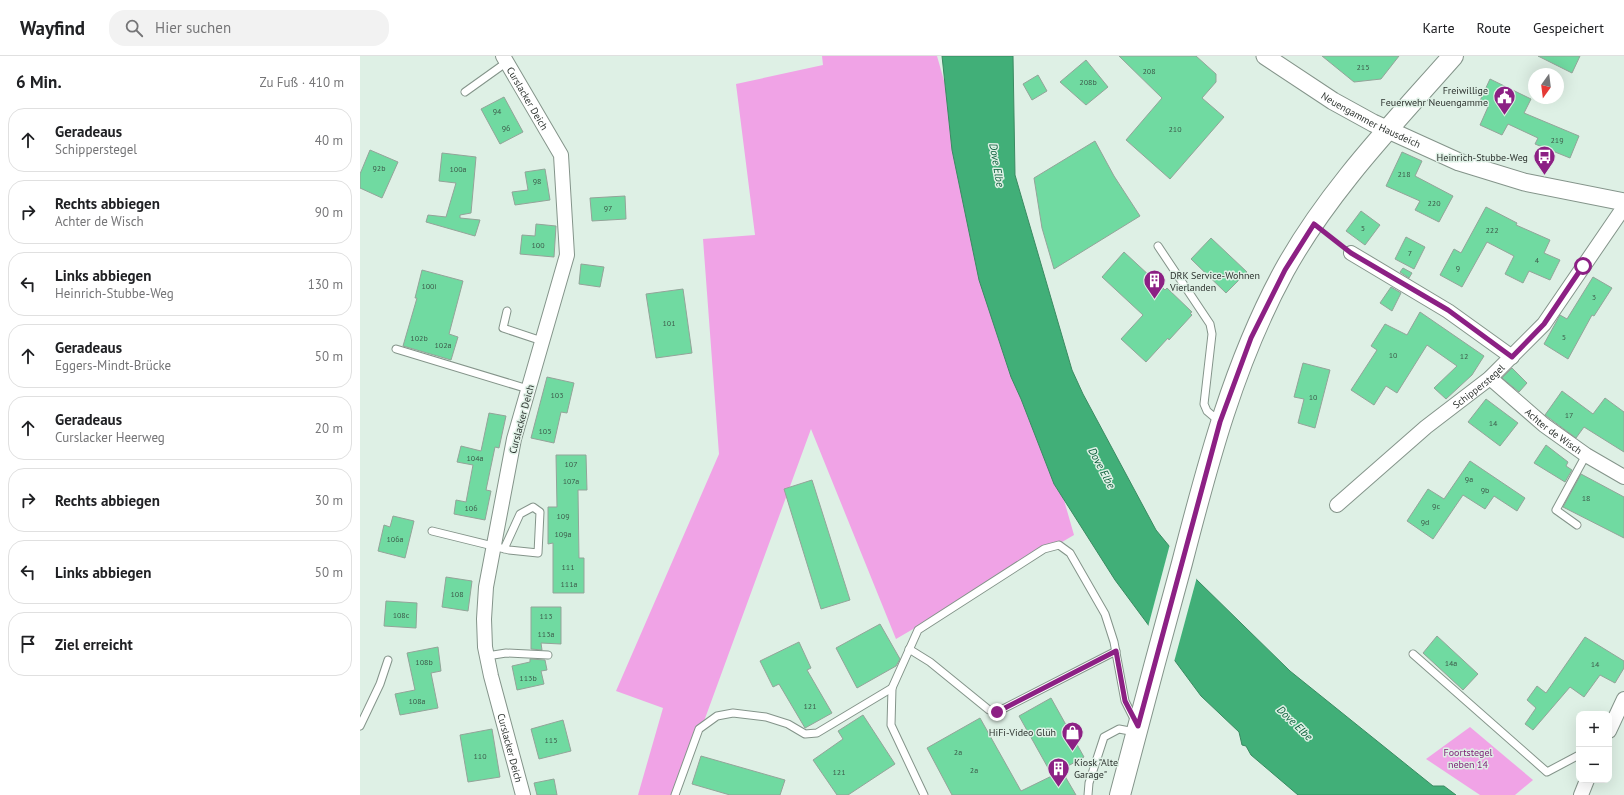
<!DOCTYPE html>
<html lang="de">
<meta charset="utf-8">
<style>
body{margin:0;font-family:"PT Sans",sans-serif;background:#f2f2f2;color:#202124}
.controls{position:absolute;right:12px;bottom:12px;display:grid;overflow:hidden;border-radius:8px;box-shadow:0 4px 16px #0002}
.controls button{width:36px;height:36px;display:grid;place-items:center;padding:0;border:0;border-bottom:1px solid #e0e0e0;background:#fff;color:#202124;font:20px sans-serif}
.compass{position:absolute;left:1168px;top:12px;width:36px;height:36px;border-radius:50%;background:#fff;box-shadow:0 4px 16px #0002;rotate:194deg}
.stop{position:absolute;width:12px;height:12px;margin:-9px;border:3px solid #8c2084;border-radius:50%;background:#fff}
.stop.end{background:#8c2084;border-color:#fff;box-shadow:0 1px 4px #0008}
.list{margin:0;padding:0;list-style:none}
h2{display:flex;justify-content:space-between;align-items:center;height:52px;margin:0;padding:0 16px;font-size:17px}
h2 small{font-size:13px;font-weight:400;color:#757577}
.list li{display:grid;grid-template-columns:26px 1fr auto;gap:12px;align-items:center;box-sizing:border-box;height:64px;margin:0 8px 8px;padding:0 8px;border:1px solid #e0e0e0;border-radius:16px}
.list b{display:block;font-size:15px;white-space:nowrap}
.list p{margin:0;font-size:13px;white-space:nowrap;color:#757577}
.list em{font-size:13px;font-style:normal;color:#757577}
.icon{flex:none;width:22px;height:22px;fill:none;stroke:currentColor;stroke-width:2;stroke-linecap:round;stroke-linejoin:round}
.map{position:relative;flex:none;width:1264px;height:739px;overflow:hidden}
header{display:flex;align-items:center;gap:24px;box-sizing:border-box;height:56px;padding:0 20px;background:#fff;border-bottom:1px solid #e0e0e0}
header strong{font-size:19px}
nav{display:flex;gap:22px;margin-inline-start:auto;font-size:14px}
.search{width:280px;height:36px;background:#f2f2f2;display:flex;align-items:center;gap:10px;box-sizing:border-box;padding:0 14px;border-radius:16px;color:#757577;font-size:15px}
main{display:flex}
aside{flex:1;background:#fff}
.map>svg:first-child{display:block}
</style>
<header>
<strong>Wayfind</strong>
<div class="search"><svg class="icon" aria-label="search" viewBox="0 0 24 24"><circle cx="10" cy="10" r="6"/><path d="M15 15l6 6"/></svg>Hier suchen</div>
<nav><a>Karte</a><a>Route</a><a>Gespeichert</a></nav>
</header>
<main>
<aside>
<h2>6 Min.<small>Zu Fuß · 410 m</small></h2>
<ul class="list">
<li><svg class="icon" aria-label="ahead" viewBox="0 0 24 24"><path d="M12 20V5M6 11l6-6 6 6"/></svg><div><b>Geradeaus</b><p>Schipperstegel</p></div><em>40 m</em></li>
<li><svg class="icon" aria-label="right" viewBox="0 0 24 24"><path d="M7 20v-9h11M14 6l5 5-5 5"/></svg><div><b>Rechts abbiegen</b><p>Achter de Wisch</p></div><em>90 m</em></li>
<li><svg class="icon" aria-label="left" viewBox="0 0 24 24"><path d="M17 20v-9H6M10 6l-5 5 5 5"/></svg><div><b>Links abbiegen</b><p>Heinrich-Stubbe-Weg</p></div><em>130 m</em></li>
<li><svg class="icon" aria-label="ahead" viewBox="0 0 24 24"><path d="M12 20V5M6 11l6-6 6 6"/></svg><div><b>Geradeaus</b><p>Eggers-Mindt-Brücke</p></div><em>50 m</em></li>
<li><svg class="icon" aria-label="ahead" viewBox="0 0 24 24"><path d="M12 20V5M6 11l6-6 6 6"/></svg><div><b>Geradeaus</b><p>Curslacker Heerweg</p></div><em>20 m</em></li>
<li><svg class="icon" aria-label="right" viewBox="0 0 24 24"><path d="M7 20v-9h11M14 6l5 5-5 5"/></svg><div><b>Rechts abbiegen</b></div><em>30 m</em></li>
<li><svg class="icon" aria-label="left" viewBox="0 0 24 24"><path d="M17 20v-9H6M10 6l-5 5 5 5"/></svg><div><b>Links abbiegen</b></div><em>50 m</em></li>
<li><svg class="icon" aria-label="arrive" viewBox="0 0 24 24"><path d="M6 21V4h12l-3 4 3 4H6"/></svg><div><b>Ziel erreicht</b></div></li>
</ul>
</aside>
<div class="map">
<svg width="1264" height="739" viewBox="0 0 1264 739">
<rect width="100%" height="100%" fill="#def0e5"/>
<!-- green -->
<g fill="#f0a3e6">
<path d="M462 0H577L714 479 536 583 451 373 317 739H278L303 652 256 635 359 398 343 183 395 179 376 28 463 9Z"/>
<path d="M1110 671 1173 724 1155 739H1120L1066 703Z"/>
</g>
<!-- water -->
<path fill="#41af78" stroke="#3b8a62" d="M582 0H653L655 119 712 314 723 338 796 474 837 524 930 615 1073 730H1084L1096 739H938L891 699 886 690 882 689 879 676 841 640 755 524 694 428 661 343 651 321 619 224 592 94Z"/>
<!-- pier -->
<path fill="#def0e5" d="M810 488 837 521 814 606 788 571Z"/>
<!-- building -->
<g fill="#70daa1" stroke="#93a499">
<path d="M759 0H836L856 18V26L842 42 864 61 810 123 766 84 802 42Z"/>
<path d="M962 0H1039L1021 23 994 26Z"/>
<path d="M1178 0H1220L1212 17Z"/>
<path d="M726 4 748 31 726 49 700 26Z"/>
<path d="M678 19 687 35 672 44 663 28Z"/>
<path d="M1130 23 1171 43 1164 57 1219 80 1210 102 1175 88 1178 82 1148 68 1142 79 1120 69 1128 51 1119 47Z"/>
<path d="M144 41 163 76 140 88 121 53Z"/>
<path d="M735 85 754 120 780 160 694 213 682 172 674 122Z"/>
<path d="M10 94 38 106 22 142 0 132V118Z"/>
<path d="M1042 96 1062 105 1055 120 1093 140 1079 166 1055 154 1060 145 1026 130Z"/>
<path d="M82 97 116 101 111 157 100 159V162L120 164 115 180 66 166 68 159 86 161 96 127 79 125Z"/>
<path d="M185 113 190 144 155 149 152 136 168 134 165 116Z"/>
<path d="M265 140 266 163 232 165 230 142Z"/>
<path d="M1126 151 1157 167 1156 169 1190 184 1184 197 1200 204 1190 224 1169 215 1163 227 1145 218 1154 200 1127 186 1102 231 1080 219 1094 193 1101 197Z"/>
<path d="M1001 155 1020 169 1005 189 986 175Z"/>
<path d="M176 168 196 170 194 201 160 198 162 179 175 180Z"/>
<path d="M1046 181 1065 191 1054 213 1035 203Z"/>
<path d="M851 182 887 216 866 237 831 203Z"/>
<path d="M764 196 805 234 807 232 832 256 830 257 832 259 809 284 808 282 786 306 761 283 783 259 742 221Z"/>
<path d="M221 208 244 211 240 231 219 228Z"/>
<path d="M1043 212 1052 217 1049 222 1040 216Z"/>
<path d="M62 214 103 225 89 278 98 281 91 304 43 290 57 242H55Z"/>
<path d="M1233 221 1252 232 1234 260 1232 259 1208 303 1184 288 1200 259 1207 263Z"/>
<path d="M1031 231 1041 237 1032 255 1020 247Z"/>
<path d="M323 233 332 297 296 302 286 238Z"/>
<path d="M1060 256 1124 300 1112 319 1086 343 1074 332 1097 310 1067 289 1037 337 1026 330 1014 349 991 334 1017 294 1011 290 1025 268 1047 279Z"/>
<path d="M943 307 970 314 955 372 938 367 944 343 934 341Z"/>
<path d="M1152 312 1167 327 1159 336 1142 322Z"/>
<path d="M187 321 214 327 207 357 201 356 194 387 171 382Z"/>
<path d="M1202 335 1233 358 1245 342 1264 356V396L1224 371 1216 382 1185 359Z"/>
<path d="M1126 343 1158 367 1140 390 1108 366Z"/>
<path d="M129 357 146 360 139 392 135 391 126 434 131 435 125 464 94 458 96 444 106 446 113 409 97 406 101 390 121 395Z"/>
<path d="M1186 389 1208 406 1206 410 1212 414 1205 426 1174 407Z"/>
<path d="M196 399H226L227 434H218L219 502H224V537H193V487L188 488V451H197Z"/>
<path d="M1110 405 1165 442 1157 455 1134 440 1125 453 1103 439 1073 483 1047 465 1068 433 1084 443Z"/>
<path d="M1221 418 1264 441V482L1203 451Z"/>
<path d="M452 424 490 544 461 553 424 433Z"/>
<path d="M33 460 54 465 45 502 18 495 24 469 30 471Z"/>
<path d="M86 521 112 525 108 555 82 551Z"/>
<path d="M26 545 57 547 56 572 24 570Z"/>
<path d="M171 551H201V588L181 587 182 594 171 593Z"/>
<path d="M520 568 540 603 536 610 497 632 476 592Z"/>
<path d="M1077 580 1118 618 1103 634 1063 597Z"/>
<path d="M1225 581 1264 605V612L1255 627 1240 619 1224 641 1210 631 1173 674 1165 668 1176 652 1167 644 1177 630 1186 637Z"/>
<path d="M439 586 451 612 447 614 472 657 445 672 419 628 413 631 400 605Z"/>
<path d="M78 591 81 615 71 617 78 652 40 659 35 638 55 634 47 597Z"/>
<path d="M170 603 185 604 187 614 181 615 184 628 157 634 152 610 170 606Z"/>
<path d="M691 642 724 701 692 719 659 660Z"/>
<path d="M503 659 535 708 488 739H477L453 704 483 683 478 675Z"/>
<path d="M620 662 661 735 702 715 716 739H592L567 692Z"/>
<path d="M203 664 211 695 179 703 171 673Z"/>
<path d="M132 673 140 721 108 726 100 679Z"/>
<path d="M341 700 425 724 420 739H370L332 728Z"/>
<path d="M194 723 197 739H177L174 727Z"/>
</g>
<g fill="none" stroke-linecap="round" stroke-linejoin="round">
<defs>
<g id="service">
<path d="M105 36 147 6"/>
<path d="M798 190 850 268 852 278 844 348 847 355 860 366"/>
<path d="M147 255 143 272 182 285"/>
<path d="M36 293 168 333"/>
<path d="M1217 469 1196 454 1226 399"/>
<path d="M72 475 149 494 178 497 180 456 173 451 160 458 144 493"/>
<path d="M549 593 570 606 629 654 637 656 756 595"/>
<path d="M1053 598 1187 716 1219 699"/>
<path d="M127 600 146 597 188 599"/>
<path d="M0 670 20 628 28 604"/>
<path d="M315 739 339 673 357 660 373 657 406 661 428 668 445 678 457 677 532 632"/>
<path d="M564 739 531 669 532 632 558 574 684 493 699 489 710 497 745 558 754 586 765 645 775 665"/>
<path d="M728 739 729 727 744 681 759 673 775 676"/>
</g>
<g id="minor">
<path id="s1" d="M143 0 201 99 207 199 154 383 126 531 124 563 125 591 131 620 163 739"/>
<path d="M991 197 1088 255 1152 301"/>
<path id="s2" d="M1130 322 1184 369 1226 399 1264 421"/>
<path id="s3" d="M977 449 1066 371 1130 322 1184 268 1264 151"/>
<path d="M1249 675 1264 643"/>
<path d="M1221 739 1227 724"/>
</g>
<g id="tertiary">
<path id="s4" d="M905 0 973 45 1013 67 1099 106 1164 126 1264 146"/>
</g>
<path id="secondary" d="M760 739C780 662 801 584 822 507 848 406 874 307 924 215 968 135 1033 68 1093 0"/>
</defs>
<!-- service casing -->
<use href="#service" stroke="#84948a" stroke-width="9"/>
<!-- minor casing -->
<use href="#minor" stroke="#84948a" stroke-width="16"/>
<!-- tertiary casing -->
<use href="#tertiary" stroke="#84948a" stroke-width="19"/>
<!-- secondary casing -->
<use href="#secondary" stroke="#84948a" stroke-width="22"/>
<!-- path -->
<path stroke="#a4b2a9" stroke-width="2.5" stroke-dasharray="2 2" stroke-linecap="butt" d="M968 178 979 188"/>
<!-- service -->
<use href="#service" stroke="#fff" stroke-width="7"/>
<!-- minor -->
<use href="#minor" stroke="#fff" stroke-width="14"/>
<!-- tertiary -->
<use href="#tertiary" stroke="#fff" stroke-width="17"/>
<!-- secondary -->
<use href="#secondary" stroke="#fff" stroke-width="20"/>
</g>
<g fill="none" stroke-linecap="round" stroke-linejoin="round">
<!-- route -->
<path stroke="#8c2084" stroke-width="5" d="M637 656 756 595 765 645 778 670 860 366 891 282 925 214 954 168 991 197 1088 254 1152 301 1184 268 1223 210"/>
</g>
<!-- icons -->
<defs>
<symbol id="civic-pin" viewBox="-11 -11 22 30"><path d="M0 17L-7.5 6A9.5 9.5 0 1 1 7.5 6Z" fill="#8c2084" stroke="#def0e5"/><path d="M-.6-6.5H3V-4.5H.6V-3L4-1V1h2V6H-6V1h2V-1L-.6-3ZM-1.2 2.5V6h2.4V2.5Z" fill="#fff"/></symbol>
<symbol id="bus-pin" viewBox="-11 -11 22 30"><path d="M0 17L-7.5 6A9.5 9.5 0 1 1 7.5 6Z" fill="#8c2084" stroke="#def0e5"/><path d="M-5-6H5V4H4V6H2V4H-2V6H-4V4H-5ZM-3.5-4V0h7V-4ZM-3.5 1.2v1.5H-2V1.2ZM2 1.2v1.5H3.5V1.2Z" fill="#fff"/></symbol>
<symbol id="building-pin" viewBox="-11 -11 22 30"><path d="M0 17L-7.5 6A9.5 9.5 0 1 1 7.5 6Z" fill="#8c2084" stroke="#def0e5"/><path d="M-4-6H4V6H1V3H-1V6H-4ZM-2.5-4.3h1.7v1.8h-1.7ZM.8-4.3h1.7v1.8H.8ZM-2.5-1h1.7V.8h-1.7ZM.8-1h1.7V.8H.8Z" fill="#fff"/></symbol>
<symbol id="shop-pin" viewBox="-11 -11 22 30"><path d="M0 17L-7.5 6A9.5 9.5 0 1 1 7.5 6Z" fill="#8c2084" stroke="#def0e5"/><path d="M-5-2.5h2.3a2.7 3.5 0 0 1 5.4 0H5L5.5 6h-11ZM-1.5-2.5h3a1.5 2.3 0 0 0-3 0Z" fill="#fff"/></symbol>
</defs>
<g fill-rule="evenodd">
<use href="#civic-pin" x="1132" y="28" width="25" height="34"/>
<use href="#bus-pin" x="1172" y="88" width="25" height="34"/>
<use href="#building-pin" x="782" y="212" width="25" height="34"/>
<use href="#shop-pin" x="700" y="664" width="25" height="34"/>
<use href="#building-pin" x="686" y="700" width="25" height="34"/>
</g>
<g text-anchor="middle" stroke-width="3" stroke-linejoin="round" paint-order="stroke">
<!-- number labels -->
<g font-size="8" fill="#3e5d4c">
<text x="1003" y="14">215</text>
<text x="789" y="18">208</text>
<text x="728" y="29">208b</text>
<text x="137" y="58">94</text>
<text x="146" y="75">96</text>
<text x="815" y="76">210</text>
<text x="1197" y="87">219</text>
<text x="19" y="115">92b</text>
<text x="98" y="116">100a</text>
<text x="1044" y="121">218</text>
<text x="177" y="128">98</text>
<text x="1074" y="150">220</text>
<text x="248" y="155">97</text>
<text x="1003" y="175">5</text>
<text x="1132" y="177">222</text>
<text x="178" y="192">100</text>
<text x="1050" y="200">7</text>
<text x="1177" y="207">4</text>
<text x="1098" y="215">9</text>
<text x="69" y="233">100i</text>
<text x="1234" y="244">3</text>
<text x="309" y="270">101</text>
<text x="1204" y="284">5</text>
<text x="59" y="285">102b</text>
<text x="83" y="292">102a</text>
<text x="1033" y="302">10</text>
<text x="1104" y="303">12</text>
<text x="197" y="342">103</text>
<text x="953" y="344">10</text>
<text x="1209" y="362">17</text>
<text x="1133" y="370">14</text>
<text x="185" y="378">105</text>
<text x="115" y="405">104a</text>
<text x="211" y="411">107</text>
<text x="1109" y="426">9a</text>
<text x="211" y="428">107a</text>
<text x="1125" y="437">9b</text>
<text x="1226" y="445">18</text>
<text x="1076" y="453">9c</text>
<text x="111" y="455">106</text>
<text x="203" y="463">109</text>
<text x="1065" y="469">9d</text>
<text x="203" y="481">109a</text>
<text x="35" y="486">106a</text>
<text x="208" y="514">111</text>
<text x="209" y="531">111a</text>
<text x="97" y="541">108</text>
<text x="41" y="562">108c</text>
<text x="186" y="563">113</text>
<text x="186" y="581">113a</text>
<text x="64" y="609">108b</text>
<text x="1091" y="610">14a</text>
<text x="1235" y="611">14</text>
<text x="168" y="625">113b</text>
<text x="57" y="648">108a</text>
<text x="450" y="653">121</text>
<text x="191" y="687">115</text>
<text x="598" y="699">2a</text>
<text x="120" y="703">110</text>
<text x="614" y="717">2a</text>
<text x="479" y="719">121</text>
</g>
<!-- poi labels -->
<g font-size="10" fill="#2d332f" stroke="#def0e5" text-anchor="end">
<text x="1128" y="38">Freiwillige<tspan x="1128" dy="12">Feuerwehr Neuengamme</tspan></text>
<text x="1168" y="105">Heinrich-Stubbe-Weg</text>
<text x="810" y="223" text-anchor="start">DRK Service-Wohnen<tspan x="810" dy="12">Vierlanden</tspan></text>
<text x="696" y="680">HiFi-Video Glüh</text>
<text x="714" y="710" text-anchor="start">Kiosk "Alte<tspan x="714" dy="12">Garage"</tspan></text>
</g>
<!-- street labels -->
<g font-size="10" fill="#2d332f" stroke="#def0e5">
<text dy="4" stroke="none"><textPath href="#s1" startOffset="49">Curslacker Deich</textPath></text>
<text dy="4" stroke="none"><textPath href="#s4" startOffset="124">Neuengammer Hausdeich</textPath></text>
<text dy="4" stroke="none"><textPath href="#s3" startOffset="185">Schipperstegel</textPath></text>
<text transform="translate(161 363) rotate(-75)" y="4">Curslacker Deich</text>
<text dy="4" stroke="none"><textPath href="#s2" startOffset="83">Achter de Wisch</textPath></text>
<text dy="4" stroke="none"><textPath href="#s1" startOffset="721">Curslacker Deich</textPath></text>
</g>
<!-- park labels -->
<g font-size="10" fill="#7f2378" stroke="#def0e5">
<text x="1108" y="700">Foortstegel<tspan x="1108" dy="12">neben 14</tspan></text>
</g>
<!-- water labels -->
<g font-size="11" font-style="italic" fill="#0c5f3b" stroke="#def0e5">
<text transform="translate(637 109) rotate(80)" y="4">Dove Elbe</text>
<text transform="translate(742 412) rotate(62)" y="4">Dove Elbe</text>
<text transform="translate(935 667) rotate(44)" y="4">Dove Elbe</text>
</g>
</g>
</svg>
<div class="controls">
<button>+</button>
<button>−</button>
</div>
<svg class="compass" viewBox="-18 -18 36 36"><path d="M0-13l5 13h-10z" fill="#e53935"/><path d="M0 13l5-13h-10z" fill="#757577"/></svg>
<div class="stop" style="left:1223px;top:210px"></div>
<div class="stop end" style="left:637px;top:656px"></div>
</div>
</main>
